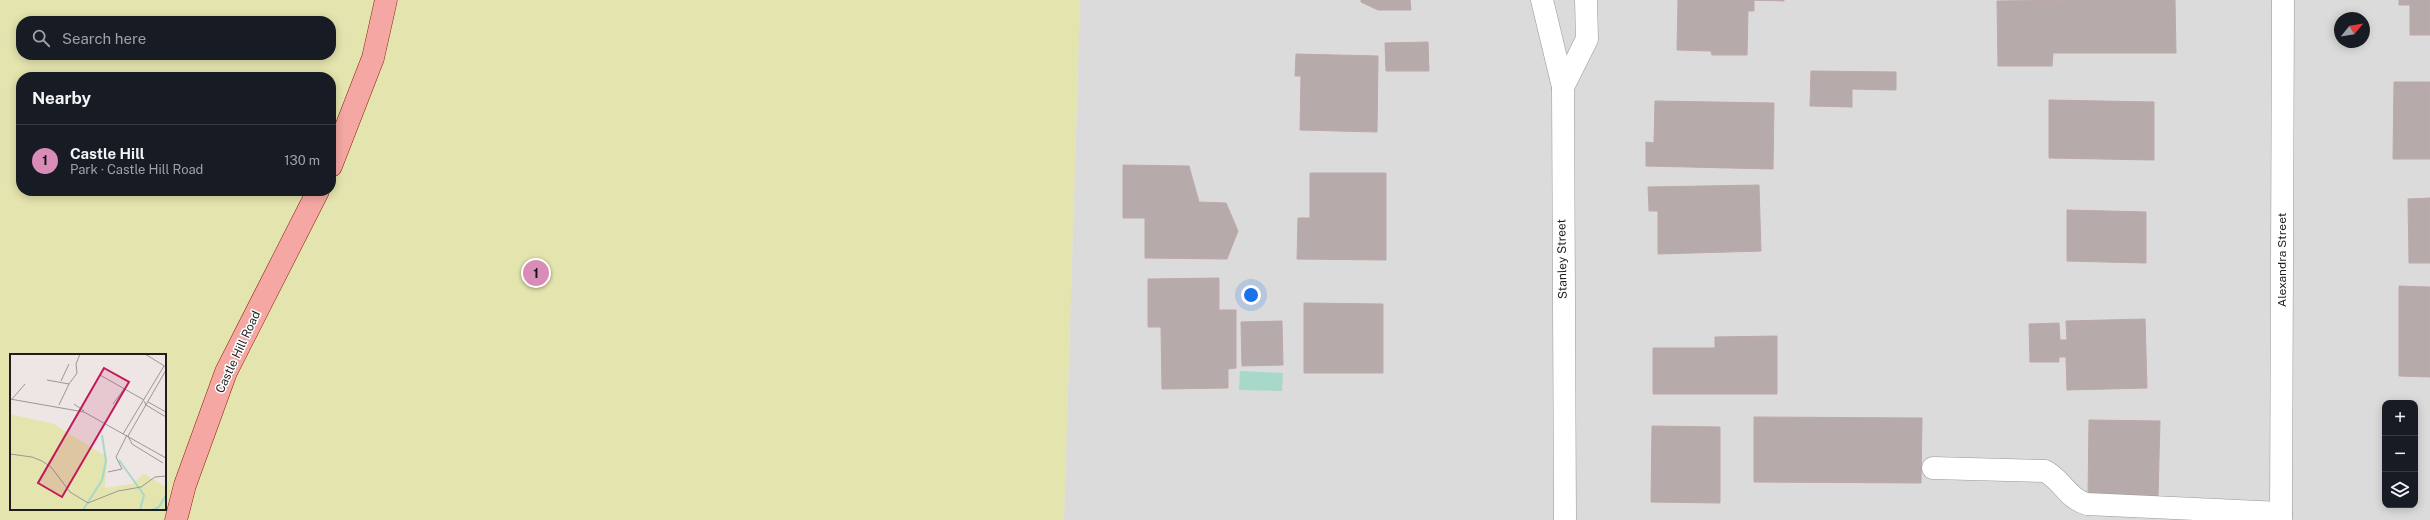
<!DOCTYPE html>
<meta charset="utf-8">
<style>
body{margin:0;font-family:"Public Sans",sans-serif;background:#20242c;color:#f1f3f6}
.controls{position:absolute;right:12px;bottom:12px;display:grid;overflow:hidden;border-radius:8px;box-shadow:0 2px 10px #0003}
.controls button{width:36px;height:36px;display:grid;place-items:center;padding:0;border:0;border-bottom:1px solid #363941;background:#171b24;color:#f1f3f6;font:20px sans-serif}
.compass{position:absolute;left:2334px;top:12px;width:36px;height:36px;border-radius:50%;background:#171b24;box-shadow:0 2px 10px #0003;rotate:60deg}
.you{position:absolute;left:1251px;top:295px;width:14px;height:14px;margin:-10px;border:3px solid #fff;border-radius:50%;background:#1a73e8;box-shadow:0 0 0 6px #1a73e833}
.badge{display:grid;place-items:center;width:26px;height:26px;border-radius:50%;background:#d98cb7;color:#111;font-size:13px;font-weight:700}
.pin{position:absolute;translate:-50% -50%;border:2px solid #fff;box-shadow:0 1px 4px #0006}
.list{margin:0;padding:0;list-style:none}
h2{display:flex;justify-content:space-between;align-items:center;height:52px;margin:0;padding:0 16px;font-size:17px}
h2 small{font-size:13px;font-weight:400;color:#9ea1a6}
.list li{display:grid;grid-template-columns:26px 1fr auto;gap:12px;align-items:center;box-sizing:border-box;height:72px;padding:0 16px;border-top:1px solid #363941}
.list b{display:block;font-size:15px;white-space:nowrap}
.list p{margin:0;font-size:13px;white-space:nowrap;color:#9ea1a6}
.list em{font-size:13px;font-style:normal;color:#9ea1a6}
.icon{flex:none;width:22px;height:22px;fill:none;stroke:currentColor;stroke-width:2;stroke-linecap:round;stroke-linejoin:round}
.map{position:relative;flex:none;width:2430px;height:520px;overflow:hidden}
.search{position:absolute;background:#171b24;box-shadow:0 2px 10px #0003;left:16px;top:16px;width:320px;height:44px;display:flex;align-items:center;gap:10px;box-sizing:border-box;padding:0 14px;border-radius:16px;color:#9ea1a6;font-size:15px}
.panel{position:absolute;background:#171b24;box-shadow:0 2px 10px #0003;left:16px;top:72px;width:320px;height:124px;border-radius:16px}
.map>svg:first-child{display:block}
</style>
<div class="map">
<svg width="2430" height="520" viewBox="0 0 2430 520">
<rect width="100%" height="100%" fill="#eee6e4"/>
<!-- residential -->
<path fill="#dcdbdb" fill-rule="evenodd" d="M1080 0H2430V520H1064ZM2340 18H2364V42H2340ZM2385 403H2415V505H2385Z"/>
<!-- grass -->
<path fill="#e4e4ae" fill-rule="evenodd" d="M0 0H1080L1064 520H0ZM21 21H331V55H21ZM21 77H331V191H21ZM11 355H165V509H11Z"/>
<!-- water -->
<path fill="#a8d8ca" d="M1240 371 1283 373 1282 391 1239 390Z"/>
<!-- building -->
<g fill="#b7aaab" stroke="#bea8aa">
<path d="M1361 0H1410L1411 10H1378L1361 2Z"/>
<path d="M1678 0H1784V1L1754 0V11H1748L1747 55H1712L1711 51 1677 50Z"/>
<path d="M2087 0H2175L2176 53H2053L2052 66H1998L1997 1Z"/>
<path d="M2399 0H2430V35H2410V5H2399Z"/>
<path d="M1428 42 1429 71H1386L1385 43Z"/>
<path d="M1296 54 1378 56 1377 132 1300 130 1301 76H1295Z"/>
<path d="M1811 71 1896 72V90L1852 89V107L1810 106Z"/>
<path d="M2394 82H2430V159H2393Z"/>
<path d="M2049 100 2154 102V160L2049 158Z"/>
<path d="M1655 101 1774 103 1773 169 1646 166V142L1654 143Z"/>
<path d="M1123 165 1189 166 1199 202 1226 203 1238 231 1227 259 1145 258V218H1123Z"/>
<path d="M1310 173H1386V260L1297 259 1298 218H1310Z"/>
<path d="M1759 185 1761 251 1658 254V211H1649L1648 187Z"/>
<path d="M2430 198V263H2409L2408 199Z"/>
<path d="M2067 210 2146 212V263L2067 261Z"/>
<path d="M1219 278V310H1236V368L1228 369V388L1162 389 1161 327H1148V279Z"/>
<path d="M2399 286 2430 287V377L2399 376Z"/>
<path d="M1304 303 1383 304V373H1304Z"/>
<path d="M2145 319 2147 388 2067 390 2066 357H2059V362H2030L2029 324 2059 323 2060 340H2067L2066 321Z"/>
<path d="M1282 321 1283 365 1242 366 1241 322Z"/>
<path d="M1777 336V394H1653V348H1715V337Z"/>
<path d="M1754 417 1922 418 1921 483 1754 482Z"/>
<path d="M2089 420 2160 421 2158 497 2088 495Z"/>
<path d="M1652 426 1720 427V503L1651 502Z"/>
</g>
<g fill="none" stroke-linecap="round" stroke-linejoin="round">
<defs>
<g id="minor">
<path d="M1542 0 1563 87 1565 520"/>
<path d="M1563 87 1587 39 1586 0"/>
<path d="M1933 468 2045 471C2062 480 2068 499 2087 504L2281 513"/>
<path d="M2281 520 2283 0"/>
</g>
<g id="major">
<path d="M331 166 373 58 386 0"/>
<path d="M176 520 185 485 226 372 318 191"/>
</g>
</defs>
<!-- minor casing -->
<use href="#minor" stroke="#989898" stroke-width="23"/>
<!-- major casing -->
<use href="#major" stroke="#8c1f0b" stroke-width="23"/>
<!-- minor -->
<use href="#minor" stroke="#fff" stroke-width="22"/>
<!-- major -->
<use href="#major" stroke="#f4a7a3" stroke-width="22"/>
</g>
<g text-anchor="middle" stroke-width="3" stroke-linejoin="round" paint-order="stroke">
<!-- street labels -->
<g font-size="12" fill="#1e1e1e" stroke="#fff">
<text transform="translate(1562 259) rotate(-91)" y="4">Stanley Street</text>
<text transform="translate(2282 260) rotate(-90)" y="4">Alexandra Street</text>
<text transform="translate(238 352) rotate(-65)" y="4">Castle Hill Road</text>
</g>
</g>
<!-- overview -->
<g transform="translate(10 354)">
<rect width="156" height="156" fill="#eee6e4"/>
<path d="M0 60 44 70 97 103 95 134 122 130 134 120 156 133V156H0Z" fill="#e4e4ae"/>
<path fill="none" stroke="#a8d8ca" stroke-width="2" d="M109 106 134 141 130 156M73 156 92 126 96 107 92 81M142 156 149 153 156 141"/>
<path fill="none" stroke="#9b9695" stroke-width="1" d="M135 0 156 13M90 21 134 46M37 26 59 30M51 27 59 10M0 45 74 58 156 104M2 45 15 30M134 47 136 51 156 63M138 48 156 58M64 50 74 57M103 50 114 35M49 51 59 30 67 19 66 10 70 0M113 80 154 12M0 100 22 103 32 107 41 113 60 138 78 149 108 137 131 133 145 123 156 122M153 109 122 90 118 82 156 16M98 118 112 115 106 103 117 81"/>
<path fill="#c2185b" fill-opacity="0.15" stroke="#c2185b" stroke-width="2" d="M94 14 119 28 52 143 28 129Z"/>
<rect width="156" height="156" fill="none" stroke="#1e1e1e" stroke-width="2"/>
</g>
</svg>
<div class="controls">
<button>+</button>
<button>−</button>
<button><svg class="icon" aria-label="layers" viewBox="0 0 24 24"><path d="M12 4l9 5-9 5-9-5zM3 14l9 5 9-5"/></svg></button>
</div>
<svg class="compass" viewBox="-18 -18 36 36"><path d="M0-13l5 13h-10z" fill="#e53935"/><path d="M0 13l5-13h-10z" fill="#9ea1a6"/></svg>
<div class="you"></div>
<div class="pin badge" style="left:536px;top:273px">1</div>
<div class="search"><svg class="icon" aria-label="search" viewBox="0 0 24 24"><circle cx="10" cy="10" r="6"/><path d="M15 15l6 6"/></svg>Search here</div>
<section class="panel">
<h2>Nearby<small></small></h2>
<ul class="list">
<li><span class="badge">1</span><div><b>Castle Hill</b><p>Park · Castle Hill Road</p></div><em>130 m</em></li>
</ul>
</section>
</div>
